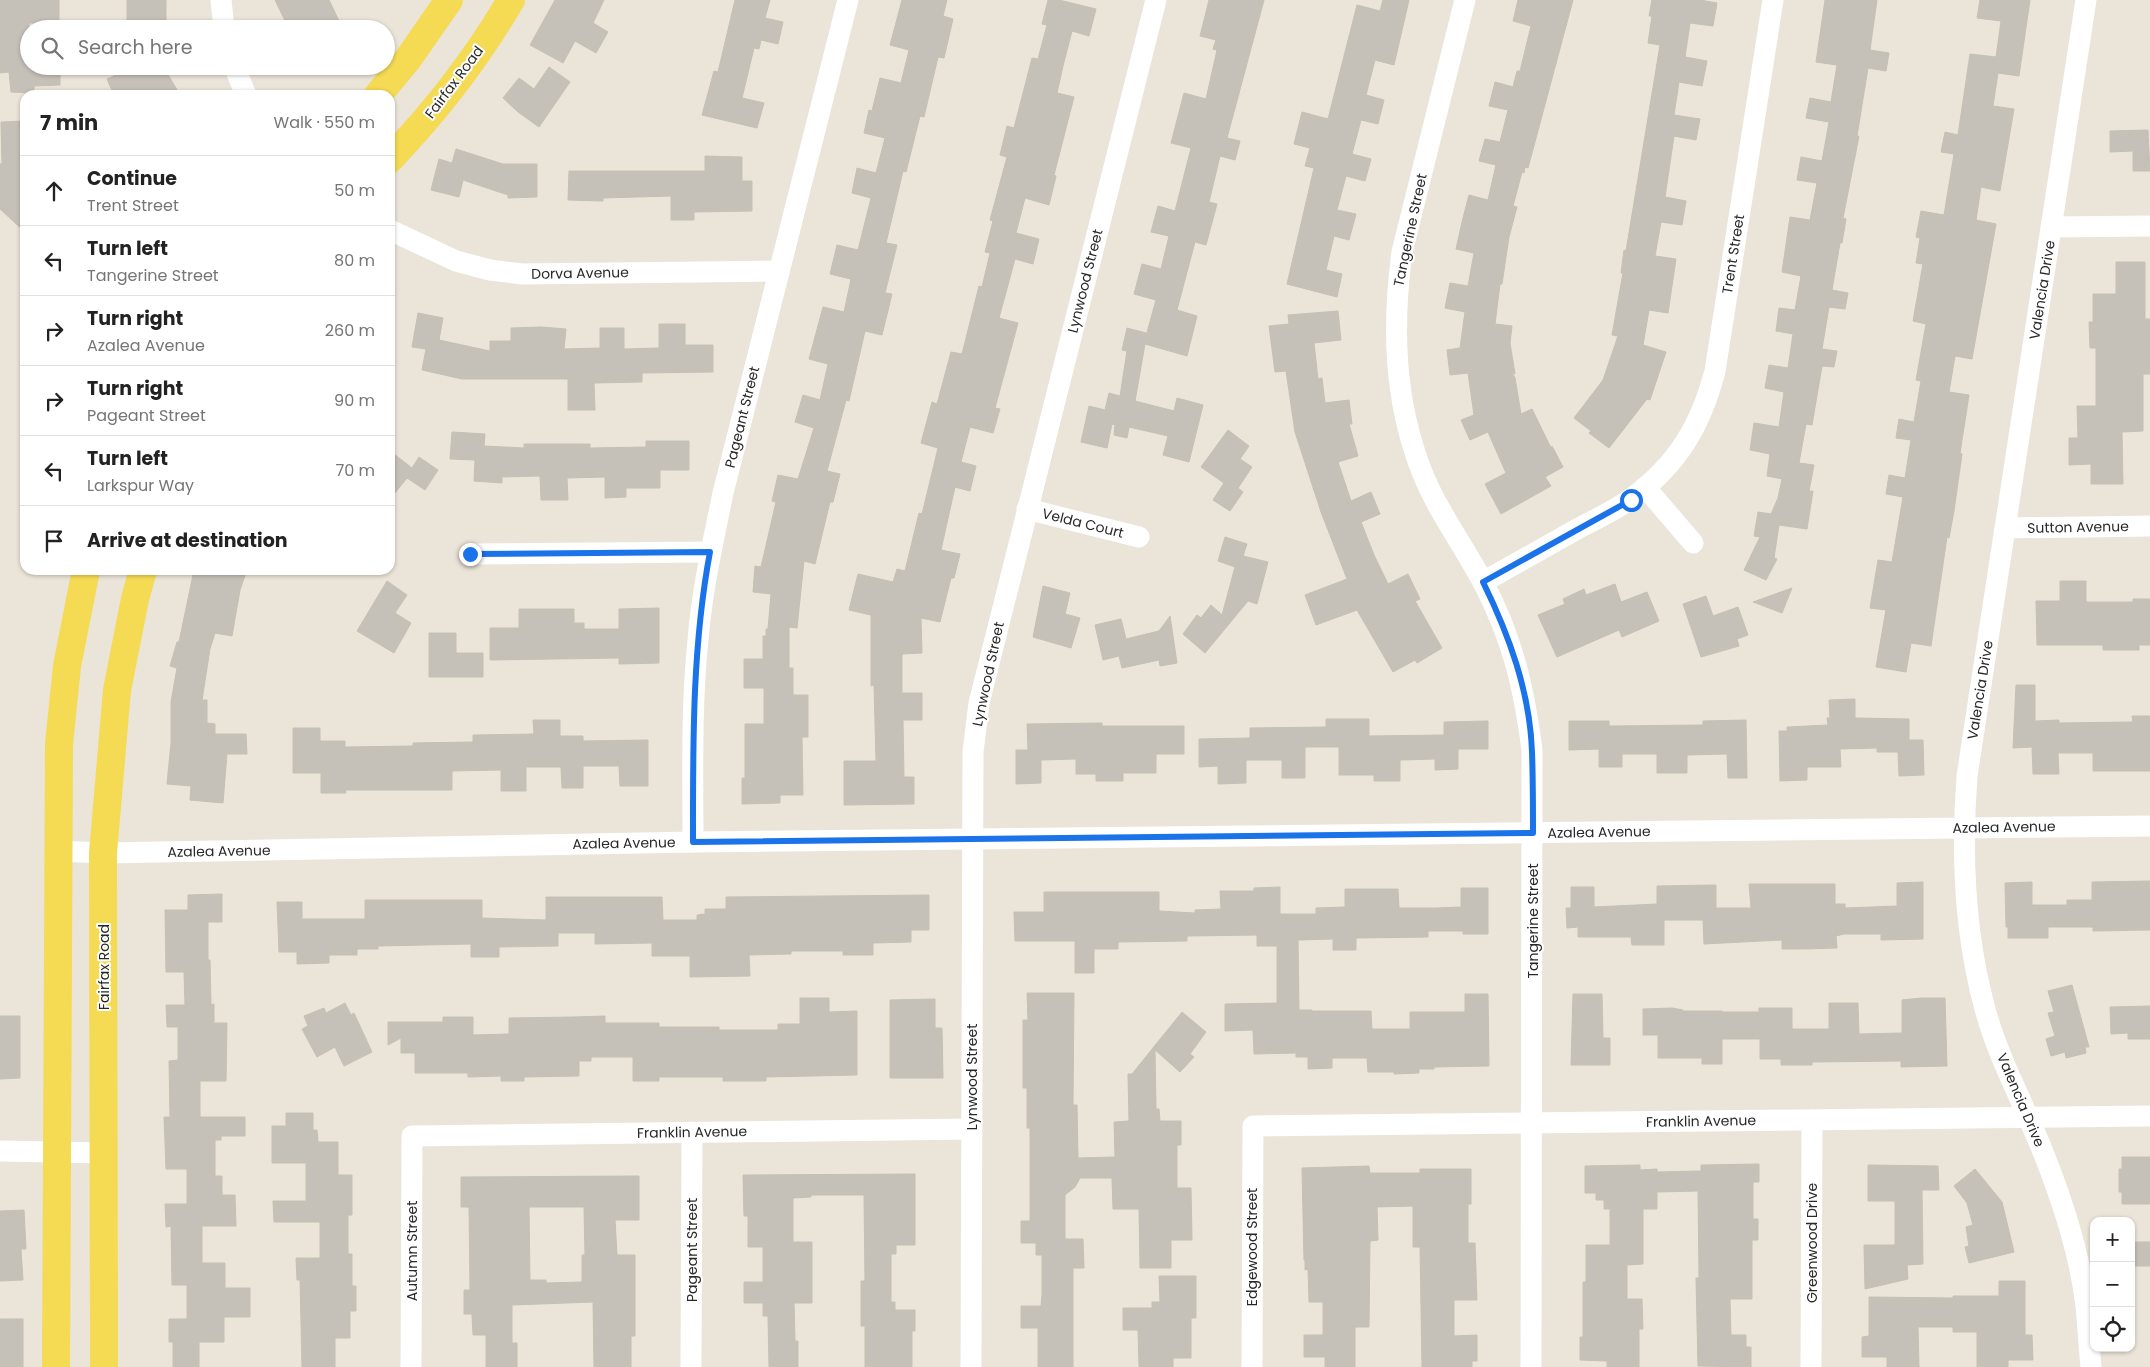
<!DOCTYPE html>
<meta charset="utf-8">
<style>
body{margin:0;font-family:Poppins,sans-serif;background:#f2f2f2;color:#222}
.controls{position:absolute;right:15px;bottom:15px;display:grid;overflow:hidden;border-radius:10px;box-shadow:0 1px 4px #0004}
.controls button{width:45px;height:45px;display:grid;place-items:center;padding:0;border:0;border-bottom:1px solid #e0e0e0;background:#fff;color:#222;font:25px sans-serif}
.stop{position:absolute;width:15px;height:15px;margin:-11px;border:4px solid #1a73e8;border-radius:50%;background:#fff}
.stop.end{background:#1a73e8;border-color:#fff;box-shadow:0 1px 5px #0008}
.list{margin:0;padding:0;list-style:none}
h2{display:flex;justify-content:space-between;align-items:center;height:65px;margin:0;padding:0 20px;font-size:21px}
h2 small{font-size:16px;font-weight:400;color:#767676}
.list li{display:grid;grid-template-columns:32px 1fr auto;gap:15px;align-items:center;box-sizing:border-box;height:70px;padding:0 20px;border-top:1px solid #e0e0e0}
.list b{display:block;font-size:19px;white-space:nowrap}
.list p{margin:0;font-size:16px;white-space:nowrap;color:#767676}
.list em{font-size:16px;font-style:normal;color:#767676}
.icon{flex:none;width:28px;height:28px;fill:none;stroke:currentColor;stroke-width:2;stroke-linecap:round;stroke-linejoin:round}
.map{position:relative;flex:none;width:2150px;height:1367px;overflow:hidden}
.search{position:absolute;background:#fff;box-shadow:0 1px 4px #0004;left:20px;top:20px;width:375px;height:55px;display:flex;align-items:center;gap:12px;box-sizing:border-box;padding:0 18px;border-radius:28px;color:#767676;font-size:19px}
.panel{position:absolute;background:#fff;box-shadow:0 1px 4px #0004;left:20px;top:90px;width:375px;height:485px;border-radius:15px}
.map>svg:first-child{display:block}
</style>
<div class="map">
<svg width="2150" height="1367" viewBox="0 0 2150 1367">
<rect width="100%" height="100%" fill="#ebe4d8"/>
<!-- building -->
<g fill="#c6c1b8" stroke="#c6c0b2" fill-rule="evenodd">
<path d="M0 0H59V23H29V66L60 67V85L34 86V93L11 92 9 72 0 73Z"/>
<path d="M127 0H166V21H153L157 29H127Z"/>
<path d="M275 0H329L343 29H289Z"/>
<path d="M555 0H604L593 23 608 32 596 53 575 41 563 63 530 45Z"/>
<path d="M735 0H770L765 18 783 22 778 44 761 40 759 49 754 48 742 98 764 103 757 128 702 115 714 71 718 72Z"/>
<path d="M902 0H947L943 16 953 19 944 58 938 57 924 117 920 116 906 172 903 171 886 243 897 245 885 293 892 294 882 335 865 331 849 401 846 400 827 471 840 474 833 502H830L815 564 804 561 797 628 789 627V668H793V695H808V737H802L803 795H780V803L742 804V778H745V724H764V688H744V659H763V636H766V629H768L771 594 753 592 755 566 761 567 776 502 772 501 778 475 798 479 814 428 795 422 803 395 820 400 828 364 809 359 823 307 844 312 851 279 830 274 837 245 858 250 871 198 852 193 857 168 876 173 885 138 864 133 869 110 872 111 880 78 901 83 909 50 890 45Z"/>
<path d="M1048 0H1059L1096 9 1089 36 1072 31 1063 66 1057 93 1074 97 1054 175 1056 176 1049 205 1025 198 1016 233 1039 239 1033 264 1015 259 999 318 1018 323 995 408 1000 409 993 433 970 427 961 462 976 466 970 491 955 487 941 550 960 554 954 578H951L940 622 921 618 922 653 902 654V693H922V720H903L904 777H914V804L844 805V761H876L874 685 871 686V615L849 610 858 574 893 582 897 569 905 571 919 513 922 514 938 448 921 443 932 402 937 404 951 352 962 354 979 286 982 287 990 253 985 252 993 221 990 220 1007 157 1000 155 1007 126 1014 128 1032 58 1038 59 1047 25 1042 24Z"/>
<path d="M1209 0H1264L1227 138 1240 141 1235 160 1220 156 1209 202 1217 204 1206 245 1195 242 1177 310 1197 316 1187 356 1145 344 1135 401 1174 411 1177 398 1203 405 1189 462 1163 455 1168 436 1129 427 1127 438 1114 435 1115 425 1112 424 1107 448 1081 442 1089 406 1105 410 1109 393 1120 396 1127 351 1122 350 1127 328 1146 333V336L1156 300 1134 294 1142 264 1161 269 1169 236 1151 232 1158 206 1175 211 1191 148 1171 143 1184 93 1206 99 1217 50 1213 49 1216 40 1200 36Z"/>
<path d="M1383 0H1409L1394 65 1375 60 1366 95 1384 100 1378 124 1361 120 1352 154 1371 159 1365 181 1346 176 1337 210 1356 214 1349 240 1334 236 1326 270 1342 274 1337 297 1287 284 1314 168 1305 166 1310 148 1294 144 1302 112 1328 119 1357 5 1380 11Z"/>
<path d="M1518 0H1573L1528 168 1525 167 1524 173 1522 172 1513 206 1517 207 1509 237 1502 284H1500L1495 324 1512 326 1510 343 1515 374 1512 372 1515 378 1521 414 1532 409 1551 448 1552 446 1563 467 1545 477 1551 486 1501 514 1485 484 1506 473 1488 432 1470 440 1461 420 1474 415 1468 373 1450 375 1447 350 1460 348 1465 312 1445 308 1450 283 1468 286 1474 253 1456 249 1463 218 1469 195 1488 200 1496 165 1479 161 1485 139 1500 142 1508 110 1489 106 1495 82 1513 87 1517 71H1520L1531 26 1513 21Z"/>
<path d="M1652 0H1700L1717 3 1713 26 1690 23 1685 57 1707 61 1702 86 1679 82 1674 115 1700 119 1696 140 1674 136 1665 197 1686 201 1682 225 1661 222 1655 256 1676 259 1668 313 1649 310 1643 345 1666 352 1650 400 1647 399 1609 448 1589 433 1591 431 1574 418 1603 380 1618 336 1612 335 1623 273H1621L1624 250 1626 251 1660 45 1648 43 1652 16H1649Z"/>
<path d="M1825 0H1877L1870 50 1889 53 1886 71 1868 68 1857 136H1859L1843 218 1846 219 1842 243H1840L1832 290 1848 293 1845 309 1829 307 1822 349 1837 351 1834 367 1822 366 1812 425 1806 424 1799 463 1814 465 1809 491H1813L1807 529 1779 525 1774 558 1777 559 1766 580 1744 570 1760 537 1754 536 1758 512 1771 514 1778 498 1782 479 1767 476 1770 454 1750 450 1754 423 1779 427 1784 392 1765 388 1769 365 1788 368 1793 334 1776 331 1779 308 1795 310 1801 276 1782 272 1790 217 1810 220 1817 183 1797 180 1801 157 1822 161 1829 122 1806 118 1810 98 1831 102 1837 65 1816 62Z"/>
<path d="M1980 0H2030L2019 76 1998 73 1993 106 2014 109 2000 191 1981 187 1976 220 1996 224 1972 359 1955 356 1949 392 1969 395 1960 453 1962 454 1954 511 1949 538 1947 537 1931 646 1911 643 1906 672 1876 667 1886 610 1870 608 1878 560 1892 562 1903 497 1886 494 1889 475 1905 478 1911 440 1896 438 1899 419 1914 422 1921 381 1916 380 1926 324 1913 321 1923 264 1916 263 1920 238 1916 237 1921 211 1944 215 1954 154 1941 152 1945 132 1958 135 1970 54 1996 57 2001 21 1977 18Z"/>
<path d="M118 66H163L180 95H114L107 79 121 73Z"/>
<path d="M549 67 570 82 539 127 518 112 503 98 519 78 534 89Z"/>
<path d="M25 121V232L0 209V164H2L1 122Z"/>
<path d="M2148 130 2150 171H2133V151L2110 152V131Z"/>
<path d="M456 149 503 164H537V197L508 198V195L463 180 459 197 431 190 439 159 452 163Z"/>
<path d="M705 156 742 157V181H752V211L694 212V220H671V196L603 198V201L568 200 569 171H705Z"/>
<path d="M2116 262H2145V319H2150V374H2143V431L2122 432 2123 484H2091V464L2069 465V438H2078L2077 406H2096V348H2090L2089 322H2093V294H2116Z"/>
<path d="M1338 311 1341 340 1314 343 1318 379 1322 378 1325 403 1349 400 1352 424H1349L1358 456 1338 462 1351 501 1371 492 1380 514 1361 522 1374 555 1388 584 1408 574 1420 599 1415 601 1442 648 1417 663 1415 660 1393 672 1357 610 1316 625 1305 595 1347 579 1321 512 1295 432 1286 371 1275 372 1269 326 1289 324 1288 315Z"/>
<path d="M418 313 443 318 439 340 490 351V341H511V328L541 327 566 329 564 349 600 348V328H624V349L659 348V324H685V345H713V372L642 373V382L594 383 595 410H568V379H462L422 370 426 349 412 347Z"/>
<path d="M1228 430 1249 446 1240 459 1252 467 1238 488 1243 492 1230 511 1213 500 1224 483 1201 467Z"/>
<path d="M452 432 485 434 484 446 524 448V444H590V448L646 447V441H689V470H660V488H626V497L605 498V477L567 478 568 500H541L540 476 502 477V483L474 481 475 460 450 459Z"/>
<path d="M390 451 412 468 419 457 438 470 425 490 407 478 390 499Z"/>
<path d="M1225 537 1247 544 1243 556 1268 562 1257 604 1248 601 1205 653 1183 634 1197 615 1201 618 1211 605 1222 615 1235 567 1218 561Z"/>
<path d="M194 570H247L240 590 232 636 215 633 210 649 202 700H207V723L215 724V734H246L247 754H227L223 803 190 800 191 786 167 784 171 743V702L177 668 170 666 177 642H179Z"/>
<path d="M387 581 407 595 395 613 411 623 394 653 357 631Z"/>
<path d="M2060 581H2086V602H2133V599H2150V645H2139V650H2103V645H2037L2036 601H2060Z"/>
<path d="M1615 584 1621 602 1647 592 1659 621 1622 637 1619 630 1557 657 1538 615 1565 604 1563 599 1584 589 1586 595Z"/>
<path d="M1043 586 1070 593 1065 614 1080 618 1071 648 1033 637Z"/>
<path d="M1792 588 1782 613 1753 602Z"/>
<path d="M1706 596 1713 616 1738 607 1748 635 1737 639 1739 646 1701 657 1683 604Z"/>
<path d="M659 608V663L619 664V658L490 660V628H519V609H574V623H584V629H619V609Z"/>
<path d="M1170 616 1177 663 1160 666 1159 660 1122 668 1119 656 1103 660 1095 625 1121 619 1126 639 1159 631Z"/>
<path d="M429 633H456V653H483V677H429Z"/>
<path d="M2016 685H2035V721L2059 720V723L2133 722 2132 716H2150V771H2093V753H2058L2059 774H2033L2032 747 2013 748Z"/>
<path d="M1855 699V718L1909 719V740H1923L1924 775 1899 776 1898 752H1877V748L1840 749 1841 767H1807V780L1780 781 1779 731H1787V727L1828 725 1827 718H1830L1829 700Z"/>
<path d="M1326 719H1369V736L1444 735V722L1488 721V749H1458V769L1435 770V759L1400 760V781H1374V775H1339V747H1305V778H1282V760H1246V783L1218 784V766L1199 767V739L1250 738V728L1326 727Z"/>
<path d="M533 720H560V736H583V741L648 740V786H620L619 766H583V788H562L561 767H526V791H501V770L452 771V790H345L346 793H321V773H293V728H320V741H345V747L413 746V743L473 742V735L534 734Z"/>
<path d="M1746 720 1747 778H1728L1727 754 1687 755V773H1657V754H1622V767H1599V749L1569 750V721H1609V726L1703 725V721Z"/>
<path d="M1102 723V726H1184V754H1156V773H1123V781H1096V774H1076V759L1041 760V783L1016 784V750H1028L1027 724Z"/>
<path d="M2150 881V930L2093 931V927H2048V938H2008V927H2006L2005 883 2032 882V905H2067V900H2092V882Z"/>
<path d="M1923 882V939L1881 940V934H1844L1836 936 1837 948 1804 949H1782V940L1704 944 1703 920H1664V945H1632L1631 937H1578V927L1567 928 1566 908H1571V887H1594V907L1657 904V886L1716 885V908H1751L1749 884H1835V904H1845V908L1897 906V883Z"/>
<path d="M1280 887V914H1316V908L1345 907V889H1398L1399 908H1436L1461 907V888H1488V934H1463V931H1428V937L1356 938V950H1333V939L1298 940 1299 1010H1312V1011H1371L1372 1029H1410V1012H1465V994H1488L1489 1066 1434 1067V1069H1419V1073L1394 1074V1072H1368L1367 1058H1332V1068L1308 1069V1057H1296V1053L1254 1054 1253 1030 1225 1031V1004L1277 1003V946H1257V935L1187 936V941L1118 942V949H1094V973H1075V941H1015L1014 912H1044V892H1159V911L1195 913V910L1221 909 1220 891H1254V888Z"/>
<path d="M222 894V922H208V960H210L211 1005 214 1004V1023H227L226 1081H200V1117H245V1136H221V1140H215V1176H222V1195H235L236 1226H202V1263H225V1288H250V1317H224V1342H199V1367H173V1342H169V1319H187V1285H172L171 1226 166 1227 165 1204H187V1169H166L164 1117H170L169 1061 178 1060V1027H167L166 1005H185L184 972H166L165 910H188V895Z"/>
<path d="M929 895V930H911V942L873 943V955H843V951H791V954L749 955 750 976 690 977V956H652V943L595 944V933H558V946L499 947V957H471V944L378 946V949H357V955H329V963L297 964V952H279L277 902H302V919H365V900H482V918L546 920V897H662L663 920H697V915L705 914V909H726V897Z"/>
<path d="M2072 985 2089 1047H2085L2086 1053 2066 1058 2065 1052 2051 1056 2046 1039 2055 1036 2048 1013 2054 1012 2048 991Z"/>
<path d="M1027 993H1074L1073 1105H1077L1078 1158 1115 1157 1114 1122 1129 1121 1128 1074H1132L1182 1012 1206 1032 1190 1054 1194 1057 1180 1072 1155 1050 1156 1109H1159L1160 1121H1181V1145H1177V1188H1191L1192 1240H1171V1268H1140L1139 1209H1113L1112 1178H1080L1075 1187 1065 1195V1239H1083L1084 1268H1073V1367H1038V1328H1021V1306H1041L1042 1295V1255H1036V1243H1021V1221H1030V1128H1027V1088H1023V1020H1028Z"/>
<path d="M1573 994H1602L1603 1038H1610V1065H1571Z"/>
<path d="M800 998H829V1012L857 1011V1075L766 1077V1081H723V1077H659V1081H633V1057H591V1061H579V1076L524 1077V1081H501V1076L468 1077V1073H415V1053H401V1038L388 1045V1022H443V1017H473V1035L509 1034V1018L573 1017 605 1016V1023H659V1027H719V1030H778V1024H800Z"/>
<path d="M1922 998H1945L1947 1066 1901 1067V1061L1812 1062V1065H1781V1059H1760V1039H1722V1064H1702V1058H1658V1035H1643V1009L1672 1008 1683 1010V1011H1722V1012H1759V1008H1792V1029H1829V1003H1858L1859 1034 1902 1033V1000Z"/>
<path d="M935 999V1028H942L943 1078H890V1000Z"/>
<path d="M345 1003 351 1015 354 1013 372 1052 344 1066 335 1047 317 1057 302 1029 308 1026 304 1016 324 1008 326 1013Z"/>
<path d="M2150 1006V1039H2128V1033L2111 1034 2110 1007Z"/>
<path d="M0 1016H20V1078L0 1079Z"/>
<path d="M286 1113H313V1130H317L318 1142H338V1175H352V1215H348V1254H352V1286H356V1311H350V1338H335V1367H302L300 1280H297L296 1258H320V1222H274L273 1201H306V1163H272V1126H286Z"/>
<path d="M2122 1157H2150V1204H2122V1192H2119V1169H2122Z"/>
<path d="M1759 1164V1182H1753V1219H1758V1240H1752V1299H1730L1731 1335H1746V1347H1751V1367L1698 1366 1696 1278H1699L1698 1191 1657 1192V1209H1643V1264L1627 1265V1299H1642L1643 1329H1639V1367H1607V1361L1580 1360V1337H1583V1282H1586V1245H1610V1209H1604V1200H1596V1193H1585V1166L1640 1165V1170L1657 1169V1172L1701 1171V1165Z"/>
<path d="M1868 1165 1938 1166 1939 1190H1922L1923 1264 1907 1265 1908 1279 1865 1289 1864 1245H1895V1201H1868Z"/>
<path d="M1369 1166 1370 1173H1420V1169H1471V1204H1468V1243H1475L1477 1300H1454V1336L1477 1335V1361H1472V1367H1422L1420 1247H1413V1206L1377 1207 1378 1240 1370 1241 1369 1327H1355V1367H1325V1357H1304V1335H1323V1302H1309L1308 1269 1305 1270V1260H1304L1302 1168Z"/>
<path d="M1975 1169 2002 1202 2014 1252 1969 1263 1965 1247 1969 1246 1966 1227 1973 1225 1967 1203 1954 1186Z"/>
<path d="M915 1174V1245H896V1254H891V1302H895V1310H915V1331H912V1367H865V1326H861V1281H865L864 1195H811V1197L793 1198V1242H812V1303H794L795 1341H798V1367H769L768 1316H763V1303H744V1282H763V1247H748V1216H744L743 1175Z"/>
<path d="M639 1176V1220H615L617 1255H635V1336H631V1367H594L593 1302 512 1305V1343H517V1367H486V1335H473L472 1314H464V1290H470L469 1207H461V1177ZM529 1207H584L585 1255H582V1282L546 1283V1280H530Z"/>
<path d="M24 1210 26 1249H21L23 1280 0 1281V1211Z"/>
<rect x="2132" y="1242" width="18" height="24"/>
<path d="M1159 1276H1196V1318H1191V1358H1173V1367H1139L1138 1330H1123V1308H1152V1302H1160Z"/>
<path d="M1999 1281H2025V1335H2032L2033 1360H2008V1367H1977V1332H1953V1327H1918L1919 1367H1887V1357H1862V1337L1869 1336V1297L1953 1298V1296H1999Z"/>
<rect x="0" y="1319" width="23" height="48"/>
</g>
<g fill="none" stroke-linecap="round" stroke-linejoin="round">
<!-- minor -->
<g stroke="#fff" stroke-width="21">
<path d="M221 0 224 29"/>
<path d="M1465 0 1402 252C1392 327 1394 401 1422 472 1438 512 1464 546 1484 584 1513 640 1524 688 1532 750L1531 1367"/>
<path d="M2086 0 1967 776C1961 855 1964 932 1985 1009 1999 1061 2026 1107 2045 1157 2064 1205 2080 1255 2086 1306 2088 1327 2089 1347 2091 1367"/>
<path d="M234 66 246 95"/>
<path d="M2051 227 2150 226"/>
<path d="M390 230 456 261 490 270 522 274 779 271"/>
<path d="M1645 487 1693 543"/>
<path d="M1027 509 1139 537"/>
<path d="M2005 528 2150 526"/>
<path d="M470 554 710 552"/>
<path d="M1483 582C1515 564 1547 546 1579 528 1596 519 1616 510 1632 498 1678 464 1701 425 1715 371L1773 0"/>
<path d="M693 842C693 775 691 707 698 640 702 590 713 542 723 493L848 0"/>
<path d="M57 851 103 853 693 842 2150 826"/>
<path d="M0 1151 105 1153"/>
<path d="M411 1367 412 1136 972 1129"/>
<path d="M691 1367 692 1132"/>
<path d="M971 1367 973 752 979 703 1156 0"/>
<path d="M1252 1367 1253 1126 2150 1116"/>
<path d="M1811 1367 1812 1120"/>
</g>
<!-- major -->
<g stroke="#f5da53" stroke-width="28">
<path d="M378 95 408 59 449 0"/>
<path d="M390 159C436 111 477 58 511 0"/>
<path d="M56 1367 59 744 67 666 86 570"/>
<path d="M104 1367 103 853 117 690 135 599 143 570"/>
</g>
</g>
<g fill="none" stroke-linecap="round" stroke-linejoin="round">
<!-- route -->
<path stroke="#1a73e8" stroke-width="6" d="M470 554 710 552C692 648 693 745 693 842L1533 833C1533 806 1533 779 1532 752 1530 692 1509 635 1483 582L1631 500"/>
</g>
<g text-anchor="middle" stroke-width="4" stroke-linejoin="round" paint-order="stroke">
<!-- street labels -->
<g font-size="14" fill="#282828" stroke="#fff">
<text transform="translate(454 82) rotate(-53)" y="5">Fairfax Road</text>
<text transform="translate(1410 230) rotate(-78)" y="5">Tangerine Street</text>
<text transform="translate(1733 254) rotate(-81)" y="5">Trent Street</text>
<text transform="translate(580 273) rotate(-1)" y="5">Dorva Avenue</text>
<text transform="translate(1085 281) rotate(-76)" y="5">Lynwood Street</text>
<text transform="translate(2042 290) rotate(-81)" y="5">Valencia Drive</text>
<text transform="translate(742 417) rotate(-76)" y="5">Pageant Street</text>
<text transform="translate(1083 523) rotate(14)" y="5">Velda Court</text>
<text transform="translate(2078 527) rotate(-1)" y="5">Sutton Avenue</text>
<text transform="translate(988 674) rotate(-78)" y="5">Lynwood Street</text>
<text transform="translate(1980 690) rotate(-81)" y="5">Valencia Drive</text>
<text transform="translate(2004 827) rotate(-1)" y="5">Azalea Avenue</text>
<text transform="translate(1599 832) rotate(-1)" y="5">Azalea Avenue</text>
<text transform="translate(624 843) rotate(-1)" y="5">Azalea Avenue</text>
<text transform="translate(219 851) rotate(-1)" y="5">Azalea Avenue</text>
<text transform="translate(1533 921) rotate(-90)" y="5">Tangerine Street</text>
<text transform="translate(104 967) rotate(-90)" y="5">Fairfax Road</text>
<text transform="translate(972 1077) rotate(-90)" y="5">Lynwood Street</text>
<text transform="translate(2021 1100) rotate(67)" y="5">Valencia Drive</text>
<text transform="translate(1701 1121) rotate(-1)" y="5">Franklin Avenue</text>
<text transform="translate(692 1132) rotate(-1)" y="5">Franklin Avenue</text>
<text transform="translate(1812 1243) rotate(-90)" y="5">Greenwood Drive</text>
<text transform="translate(1252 1247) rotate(-90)" y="5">Edgewood Street</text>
<text transform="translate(692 1250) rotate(-90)" y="5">Pageant Street</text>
<text transform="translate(412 1251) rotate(-90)" y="5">Autumn Street</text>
</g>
</g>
</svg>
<div class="controls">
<button>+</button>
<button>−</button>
<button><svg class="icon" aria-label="locate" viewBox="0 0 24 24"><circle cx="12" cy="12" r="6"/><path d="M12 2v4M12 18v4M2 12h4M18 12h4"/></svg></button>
</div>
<div class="stop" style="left:1631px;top:500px"></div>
<div class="stop end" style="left:470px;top:554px"></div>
<div class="search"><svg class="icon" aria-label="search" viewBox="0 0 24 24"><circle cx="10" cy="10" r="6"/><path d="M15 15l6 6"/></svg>Search here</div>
<section class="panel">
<h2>7 min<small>Walk · 550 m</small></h2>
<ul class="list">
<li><svg class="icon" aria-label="ahead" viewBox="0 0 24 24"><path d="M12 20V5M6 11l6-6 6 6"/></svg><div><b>Continue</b><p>Trent Street</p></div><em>50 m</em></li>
<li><svg class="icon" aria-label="left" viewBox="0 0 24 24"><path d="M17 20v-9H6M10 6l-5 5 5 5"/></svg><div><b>Turn left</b><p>Tangerine Street</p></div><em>80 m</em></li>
<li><svg class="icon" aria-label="right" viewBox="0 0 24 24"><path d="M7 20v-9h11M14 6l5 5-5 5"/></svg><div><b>Turn right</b><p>Azalea Avenue</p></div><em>260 m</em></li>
<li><svg class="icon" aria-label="right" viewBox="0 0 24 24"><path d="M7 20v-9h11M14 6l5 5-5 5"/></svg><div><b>Turn right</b><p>Pageant Street</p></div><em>90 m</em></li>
<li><svg class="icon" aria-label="left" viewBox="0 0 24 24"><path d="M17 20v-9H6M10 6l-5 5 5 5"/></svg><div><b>Turn left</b><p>Larkspur Way</p></div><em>70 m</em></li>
<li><svg class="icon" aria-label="arrive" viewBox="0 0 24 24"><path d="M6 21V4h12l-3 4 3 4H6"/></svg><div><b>Arrive at destination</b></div></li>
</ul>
</section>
</div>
